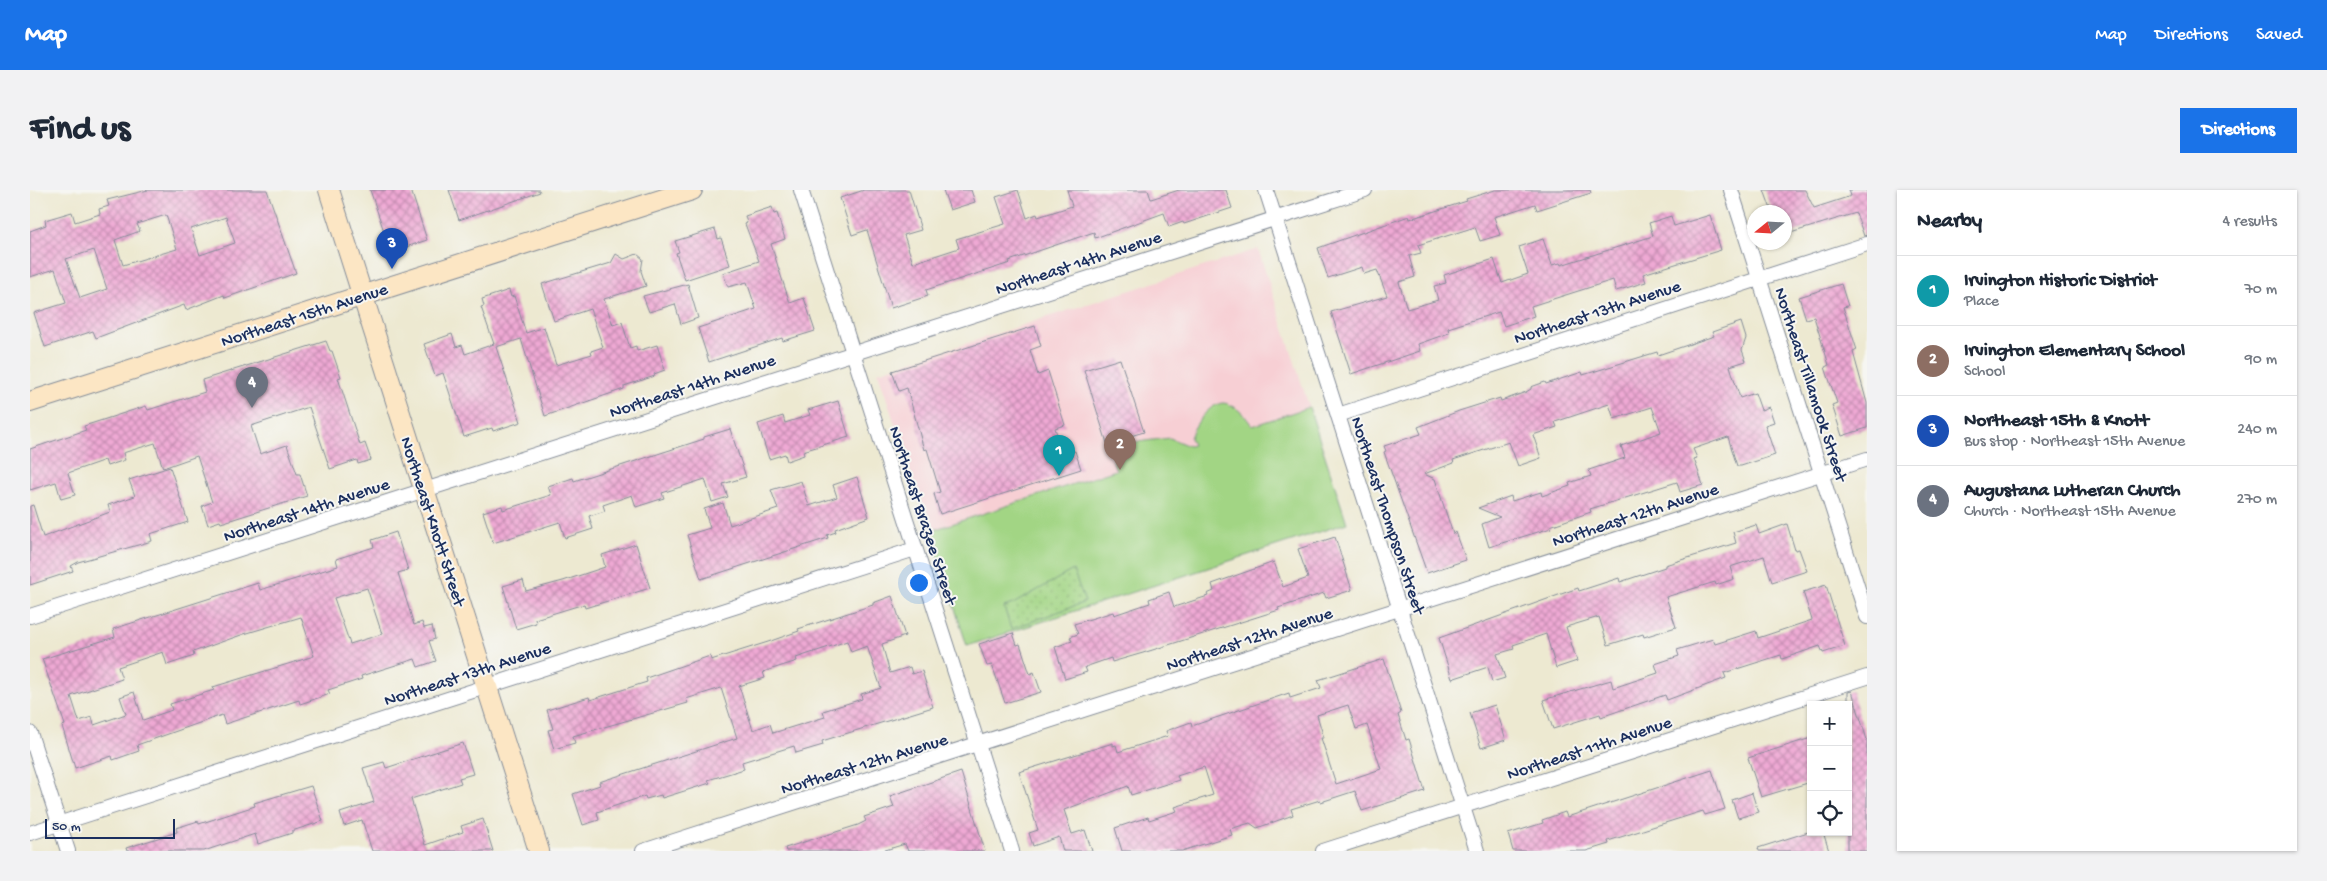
<!DOCTYPE html>
<meta charset="utf-8">
<style>
body{margin:0;font-family:"Gochi Hand",sans-serif;background:#f2f2f3;color:#1f2937}
.controls{position:absolute;right:15px;bottom:15px;display:grid;overflow:hidden;border-radius:0px;box-shadow:0 1px 4px #0004}
.controls button{width:45px;height:45px;display:grid;place-items:center;padding:0;border:0;border-bottom:1px solid #e0e1e3;background:#fff;color:#1f2937;font:25px sans-serif}
.compass{position:absolute;left:1717px;top:15px;width:45px;height:45px;border-radius:50%;background:#fff;box-shadow:0 1px 4px #0004;rotate:252deg}
.scale{position:absolute;left:15px;bottom:12px;width:130px;box-sizing:border-box;padding-left:5px;border:2px solid #1b2f5e;border-top:0;font-size:14px;line-height:18px;white-space:nowrap;color:#1b2f5e;-webkit-text-stroke:4px #f6f6f2;paint-order:stroke}
.you{position:absolute;left:888px;top:392px;width:18px;height:18px;margin:-12px;border:4px solid #fff;border-radius:50%;background:#1a73e8;box-shadow:0 0 0 8px #1a73e833}
.badge{display:grid;place-items:center;width:32px;height:32px;border-radius:50%;background:#1a73e8;color:#fff;font-size:16px;font-weight:700}
.pin{position:absolute;translate:-50% -41px;filter:drop-shadow(0 1px 2px #0008)}
.pin::after{content:'';position:absolute;top:26px;width:18px;height:15px;background:inherit;clip-path:polygon(0 0,100% 0,50% 100%)}
.list{margin:0;padding:0;list-style:none}
h2{display:flex;justify-content:space-between;align-items:center;height:65px;margin:0;padding:0 20px;font-size:21px}
h2 small{font-size:16px;font-weight:400;color:#747a83}
.list li{display:grid;grid-template-columns:32px 1fr auto;gap:15px;align-items:center;box-sizing:border-box;height:70px;padding:0 20px;border-top:1px solid #e0e1e3}
.list b{display:block;font-size:19px;white-space:nowrap}
.list p{margin:0;font-size:16px;white-space:nowrap;color:#747a83}
.list em{font-size:16px;font-style:normal;color:#747a83}
.icon{flex:none;width:28px;height:28px;fill:none;stroke:currentColor;stroke-width:2;stroke-linecap:round;stroke-linejoin:round}
.map{position:relative;flex:none;width:1837px;height:661px;overflow:hidden;border-radius:0px}
header{display:flex;align-items:center;gap:30px;box-sizing:border-box;height:70px;padding:0 25px;background:#1a73e8;color:#fff}
header strong{font-size:24px}
nav{display:flex;gap:28px;margin-inline-start:auto;font-size:18px}
.intro{display:flex;align-items:center;justify-content:space-between;box-sizing:border-box;height:120px;padding:0 30px}
h1{margin:0;font-size:35px}
.button{padding:12px 22px;border-radius:0px;background:#1a73e8;color:#fff;font-size:18px;font-weight:700}
main{display:flex;gap:30px;padding:0 30px}
aside{flex:1;background:#fff;border-radius:0px;box-shadow:0 1px 4px #0004}
.map>svg:first-child{display:block}
</style>
<header>
<strong>Map</strong>
<nav><a>Map</a><a>Directions</a><a>Saved</a></nav>
</header>
<div class="intro"><h1>Find us</h1><a class="button">Directions</a></div>
<main>
<div class="map">
<svg width="1837" height="661" viewBox="0 0 1837 661">
<defs>
<pattern id="garden-dots" width="8" height="8" patternUnits="userSpaceOnUse" patternTransform="scale(1.25)"><rect width="8" height="8" fill="#a2d584"/><path d="M2 2h.1M6 6h.1" fill="none" stroke="#8bb774" stroke-width="1.8" stroke-linecap="round"/></pattern>
<pattern id="building-cross-hatch" width="8" height="8" patternUnits="userSpaceOnUse" patternTransform="scale(1.25)"><rect width="8" height="8" fill="#efa9d4"/><path d="M0 0l8 8M0 8l8-8" fill="none" stroke="#c18aaf"/></pattern>
</defs>
<rect width="100%" height="100%" fill="#f6f6f2"/>
<filter id="ink" filterUnits="userSpaceOnUse"><feTurbulence type="fractalNoise" baseFrequency=".02" numOctaves="2"/><feDisplacementMap in="SourceGraphic" scale="10" xChannelSelector="R" yChannelSelector="G"/><feConvolveMatrix kernelMatrix="1 2 1 2 8 2 1 2 1" color-interpolation-filters="sRGB"/></filter>
<filter id="wash" filterUnits="userSpaceOnUse"><feTurbulence type="fractalNoise" baseFrequency=".0096" numOctaves="4" result="noise"/><feDisplacementMap in="SourceGraphic" scale="20" xChannelSelector="R" yChannelSelector="G"/><feGaussianBlur stdDeviation="1.12" result="paint"/><feColorMatrix in="noise" values="0 0 0 0 0 0 0 0 0 0 0 0 0 0 0 0 0 1.4 0 .05"/><feComposite in="paint" operator="in"/></filter>
<g filter="url(#wash)">
<rect width="100%" height="100%" fill="#ede9d1"/>
<!-- built -->
<path fill="#f7cfd4" d="M1228 59 1317 333 937 456 848 182Z"/>
<!-- park -->
<path fill="#a2d584" stroke="#5e8271" d="M1193 213C1204 213 1217 227 1222 236L1279 217 1317 333 937 456 900 341 1086 280C1083 271 1080 261 1089 254L1140 248 1159 256 1163 255 1160 248C1164 235 1179 214 1193 213Z"/>
<!-- garden -->
<path fill="url(#garden-dots)" stroke="#5e8271" d="M1043 380 1055 412 981 439 974 417 983 414Z"/>
<g id="blocks">
<!-- building -->
<g fill="url(#building-cross-hatch)" fill-rule="evenodd">
<path d="M118 0H237L266 83 195 108 194 105 156 120 154 115 66 148 63 141 15 157 4 123 36 113 25 79 0 87V41L16 35 15 30 42 22 45 32 70 24 69 19 79 16 77 10ZM136 25 147 59 93 75 85 50 110 41 107 34ZM196 27 205 53 170 65 161 39ZM64 60 77 99 50 108 36 69Z"/>
<path d="M340 0H381L397 50 361 62Z"/>
<path d="M419 0H509L510 2 429 30Z"/>
<path d="M834 0H879L891 40 874 45 883 73 929 58 926 49 975 34 966 7 988 0 997 28 1007 24 1008 27 1042 16 1037 0H1118L1121 9 1149 0H1196L1202 18 1154 34 1153 32 1139 37 1134 23 1065 48 1064 42 979 71 980 73 896 100 898 106 861 118 837 40 822 45 810 8Z"/>
<path d="M913 0H941L945 12 920 20Z"/>
<path d="M1465 0H1560L1561 3 1507 20 1505 14 1464 27 1470 45 1450 51 1445 37 1388 55 1391 63 1379 66 1385 87 1369 92 1377 119 1408 110 1404 96 1416 93 1414 85 1464 69 1472 93 1498 84 1489 57 1513 49 1522 75 1530 73 1531 75 1623 46 1619 33 1641 26 1644 36 1680 25 1691 60 1613 84 1616 92 1586 101 1583 90 1501 116 1504 126 1474 136 1469 122 1418 138 1419 143 1388 154 1390 161 1321 184 1301 122 1357 106 1347 80 1334 84 1332 77 1298 88 1288 58 1379 26 1380 29 1437 11 1436 9Z"/>
<path d="M1734 0H1775L1784 18 1821 6 1819 0H1837V45L1834 46 1826 23 1754 45V22H1742Z"/>
<path d="M742 17 744 24 747 23 755 49 741 54 750 83 760 113 774 108 785 141 753 151 752 148 679 172 668 138 726 119 717 92 698 97 693 83 729 71 715 34 717 33 715 26Z"/>
<path d="M685 39 688 49 691 48 700 75 655 90 646 63 649 62 645 51Z"/>
<path d="M586 64 594 69 607 64 613 69 611 81 616 96 574 109 583 135 592 132 600 158 606 156 607 161 627 155 635 180 624 184 625 186 594 196V199L515 226 491 149 466 157 491 232 463 241 462 238 434 247 413 183 405 186 394 154 422 144 426 157 432 155 435 164 464 154 451 117 454 116 452 109 479 100 481 107 484 106 496 143 514 137 526 175 562 164 561 161 573 157 560 119 524 131 512 94 581 73Z"/>
<path d="M658 94 668 128 651 134 645 114 619 122 613 106Z"/>
<path d="M1811 94 1818 116 1813 117 1827 160 1823 162 1837 213V238L1812 246 1802 215 1807 213 1795 177 1799 175 1784 127 1776 129 1769 107Z"/>
<path d="M1711 132 1716 148 1712 160 1716 171 1700 176 1710 208 1725 203 1731 220 1739 217 1744 232 1735 235 1745 265 1711 276H1707L1698 247 1663 259 1667 268 1664 269 1673 295 1650 302 1647 292 1560 319 1561 322 1520 336 1521 338 1459 357 1452 334 1470 327 1448 318 1481 306 1482 311 1511 302 1512 306 1540 296 1539 293 1561 286 1559 280 1595 268 1591 256 1631 242 1622 217 1584 229 1579 214 1525 232 1527 237 1503 245 1511 268 1488 276 1479 252 1423 270 1424 273 1394 284 1405 289 1423 344 1426 342 1436 370 1397 383 1354 262 1356 261 1354 256 1391 244 1388 237 1429 221 1470 208 1471 211 1496 202 1501 199V197L1515 192 1516 194 1552 182 1553 185 1627 162 1628 165 1684 146 1682 142Z"/>
<path d="M1005 136 1011 156 1000 160 1008 185 1018 181 1035 235 1025 238 1033 264 1045 261 1051 279 910 324 904 304 910 302 897 259 894 260 877 198 869 201 862 181Z"/>
<path d="M296 151 300 161H302L311 187 308 188 330 255 335 253 341 270 328 274 327 270 300 279 279 217 221 236 230 264 257 255 267 284H270L277 306 191 333 190 331 178 335 172 316 182 312 167 266 133 278 125 253 93 263 95 270 77 276 75 270 38 283 45 305 31 309 26 292 0 300V259L56 240 54 236 116 216 118 220 175 202 172 190Z"/>
<path d="M1090 169 1114 242 1077 253 1054 180Z"/>
<path d="M808 211 819 247 773 261 774 265 757 271 755 264 739 269 728 234 753 226 755 233 780 225 778 220Z"/>
<path d="M700 239 716 287 693 294 698 307 682 312 675 289 632 303 634 308 606 317 602 305 573 315 575 321 559 326 563 339 535 348 530 332 463 353 453 322 472 316 473 320 521 305 518 296 543 288 544 291 674 249V247Z"/>
<path d="M140 277 158 332 120 344 122 351 48 372 41 376 43 381 0 395V316L3 315 13 347 80 322 78 315 105 306 99 290Z"/>
<path d="M827 287 839 327 805 339 806 342 797 345 798 348 671 389 657 345 680 338 674 319 693 313 700 335 748 319 741 300 771 291 779 316 807 307 803 295Z"/>
<path d="M1757 334 1765 360 1769 359 1777 381 1742 392 1734 366 1700 377 1704 389 1686 395 1685 392 1636 407 1646 437 1614 447 1613 444 1578 455 1569 427 1536 437 1547 471 1526 478 1516 444 1483 455 1484 459 1467 464 1475 488 1462 492 1458 477 1422 489 1409 448 1548 398 1549 401 1589 388 1590 392 1635 377V375L1706 353 1703 342 1726 335 1729 344Z"/>
<path d="M366 342 378 380 368 383 384 435 392 432 394 438 402 436 405 449 399 451 406 471 388 477 385 469 331 486 332 489 298 500 300 504 270 514 269 510 195 534 192 525 107 555 109 561 83 570 82 566 45 578 32 536 35 535 12 469 85 447 83 439 228 393 230 400 308 376 306 369 344 357 342 350ZM337 398 352 444 320 454 304 408ZM271 427 284 466 183 497 184 500 140 514 142 520 113 530 104 502 90 507 96 524 64 535 62 527 49 531 41 506 92 489 88 477 133 462 137 475 164 466 163 462 214 444Z"/>
<path d="M1305 347 1322 400 1296 408 1294 403 1248 418 1249 420 1113 463 1082 472 1081 468 1055 477 1057 482 1035 489 1025 457 1042 451 1040 447 1048 444 1044 434 1083 422 1084 425 1120 413 1119 409 1139 402 1144 417 1178 406 1177 404 1184 401 1182 394 1244 372 1253 397 1278 388 1268 359Z"/>
<path d="M606 354 620 398 555 418 554 414 505 429 506 433 486 439 473 396 493 390 496 401 533 391 575 377 572 365Z"/>
<path d="M1796 395 1815 456 1793 463 1790 456 1752 469 1751 465 1694 483 1696 488 1637 510 1635 505 1571 527 1570 524 1523 539 1513 510 1581 490 1583 498 1628 483 1625 474 1649 466 1647 460 1683 449 1685 454 1726 441 1728 448 1782 430 1773 402Z"/>
<path d="M862 406 875 446 852 454 860 483 880 477 882 484 892 481 903 517 792 551 793 555 766 563 764 556 712 572 714 579 678 590 680 593 632 608 631 605 616 609 615 606 567 622 569 630 553 635 543 604 570 595 569 592 707 548 691 498 656 509 658 513 543 546 545 553 524 559 518 540 523 539 517 520 559 507 560 510 617 492 616 488 680 466 681 470 738 452 769 441 768 439 843 415V413ZM817 451 821 462 837 456 851 498 831 504 832 509 793 521 795 527 743 543 740 534 723 540 709 496 735 488 733 482 767 471 766 468Z"/>
<path d="M983 443 987 455 990 454 1000 484 1004 482 1011 502 975 513 962 475 957 476 949 454Z"/>
<path d="M1354 469 1371 523 1368 525 1376 550 1379 549 1395 601 1332 621 1325 601 1291 612 1290 610 1261 619 1263 625 1227 638 1220 633 1200 639 1202 645 1152 661H1092L1085 638 1118 627 1119 630 1147 621 1145 617 1183 605 1174 577 1147 586 1149 590 1101 605 1098 596 1034 620 1042 644 1055 640 1062 661H1033L1029 647 1003 656 999 643 1008 640 989 582 1083 553V556L1086 555 1088 562 1138 546 1136 541 1161 532 1162 536 1259 503 1260 508 1291 498 1288 490ZM1318 515 1326 539 1337 535 1351 579 1306 594 1291 548H1294L1287 525Z"/>
<path d="M1822 501 1837 550V661H1818V502Z"/>
<path d="M1465 515 1476 550 1451 558 1440 523Z"/>
<path d="M1781 548V592L1731 607 1718 568Z"/>
<path d="M433 553 443 584 429 588 431 593 381 609 395 655 433 642 431 636 453 629 463 661H342L332 630 314 636 310 623 344 612 333 578 354 572 356 578Z"/>
<path d="M1682 580 1695 619 1675 625 1673 621 1578 651 1579 654 1556 661H1483L1478 644 1513 633 1512 630 1535 622 1537 627Z"/>
<path d="M931 582 955 661H878L875 654 852 661H756L755 658 828 635 836 631 834 627 864 617 860 606Z"/>
<path d="M281 596 293 631 262 641V643L228 654 225 644 174 661H97L96 658 147 642 146 638 168 631 169 634 225 616 224 613Z"/>
<path d="M1722 603 1728 622 1708 628 1702 610Z"/>
<path d="M1778 642H1793L1799 661H1729L1728 658Z"/>
</g>
</g>
</g>
<g filter="url(#ink)">
<use href="#blocks" fill-opacity="0" stroke="#848c98" stroke-width="1"/>
<g fill="none" stroke-linecap="round" stroke-linejoin="round">
<defs>
<g id="street">
<path d="M771 0 982 661"/>
<path d="M1236 0 1447 661"/>
<path d="M1701 0 1837 427"/>
<path d="M1308 225 1837 54"/>
<path d="M0 426 1335 0"/>
<path d="M0 543 38 661"/>
<path d="M0 643 885 359"/>
<path d="M613 661C1022 534 1429 400 1837 269"/>
<path d="M1293 661 1837 487"/>
</g>
<g id="secondary">
<path d="M299 0 509 661"/>
<path d="M0 212 662 0"/>
</g>
</defs>
<!-- street casing -->
<use href="#street" stroke="#848c98" stroke-width="16"/>
<!-- secondary casing -->
<use href="#secondary" stroke="#848c98" stroke-width="22"/>
<!-- street -->
<use href="#street" stroke="#fff" stroke-width="14"/>
<!-- secondary -->
<use href="#secondary" stroke="#fce6c4" stroke-width="20"/>
</g>
</g>
<g text-anchor="middle" stroke-width="4" stroke-linejoin="round" paint-order="stroke">
<!-- street labels -->
<g font-size="18" fill="#1b2f5e" stroke="#f6f6f2">
<text transform="translate(1048 72) rotate(-18)" y="6">Northeast 14th Avenue</text>
<text transform="translate(1567 121) rotate(-18)" y="6">Northeast 13th Avenue</text>
<text transform="translate(274 124) rotate(-18)" y="6">Northeast 15th Avenue</text>
<text transform="translate(1782 194) rotate(72)" y="6">Northeast Tillamook Street</text>
<text transform="translate(662 195) rotate(-18)" y="6">Northeast 14th Avenue</text>
<text transform="translate(276 319) rotate(-18)" y="6">Northeast 14th Avenue</text>
<text transform="translate(1605 324) rotate(-18)" y="6">Northeast 12th Avenue</text>
<text transform="translate(894 325) rotate(72)" y="6">Northeast Brazee Street</text>
<text transform="translate(1359 325) rotate(72)" y="6">Northeast Thompson Street</text>
<text transform="translate(404 331) rotate(72)" y="6">Northeast Knott Street</text>
<text transform="translate(1219 448) rotate(-18)" y="6">Northeast 12th Avenue</text>
<text transform="translate(437 483) rotate(-18)" y="6">Northeast 13th Avenue</text>
<text transform="translate(1559 557) rotate(-18)" y="6">Northeast 11th Avenue</text>
<text transform="translate(834 573) rotate(-17)" y="6">Northeast 12th Avenue</text>
</g>
</g>
</svg>
<div class="controls">
<button>+</button>
<button>−</button>
<button><svg class="icon" aria-label="locate" viewBox="0 0 24 24"><circle cx="12" cy="12" r="6"/><path d="M12 2v4M12 18v4M2 12h4M18 12h4"/></svg></button>
</div>
<svg class="compass" viewBox="-18 -18 36 36"><path d="M0-13l5 13h-10z" fill="#e53935"/><path d="M0 13l5-13h-10z" fill="#747a83"/></svg>
<div class="scale">50 m</div>
<div class="you"></div>
<div class="pin badge" style="left:1029px;top:286px;background:#0f9aa8">1</div>
<div class="pin badge" style="left:1090px;top:280px;background:#8d6e63">2</div>
<div class="pin badge" style="left:362px;top:79px;background:#1a4fb4">3</div>
<div class="pin badge" style="left:222px;top:218px;background:#6b7280">4</div>
</div>
<aside>
<h2>Nearby<small>4 results</small></h2>
<ul class="list">
<li><span class="badge" style="background:#0f9aa8">1</span><div><b>Irvington Historic District</b><p>Place</p></div><em>70 m</em></li>
<li><span class="badge" style="background:#8d6e63">2</span><div><b>Irvington Elementary School</b><p>School</p></div><em>90 m</em></li>
<li><span class="badge" style="background:#1a4fb4">3</span><div><b>Northeast 15th &amp; Knott</b><p>Bus stop · Northeast 15th Avenue</p></div><em>240 m</em></li>
<li><span class="badge" style="background:#6b7280">4</span><div><b>Augustana Lutheran Church</b><p>Church · Northeast 15th Avenue</p></div><em>270 m</em></li>
</ul>
</aside>
</main>
